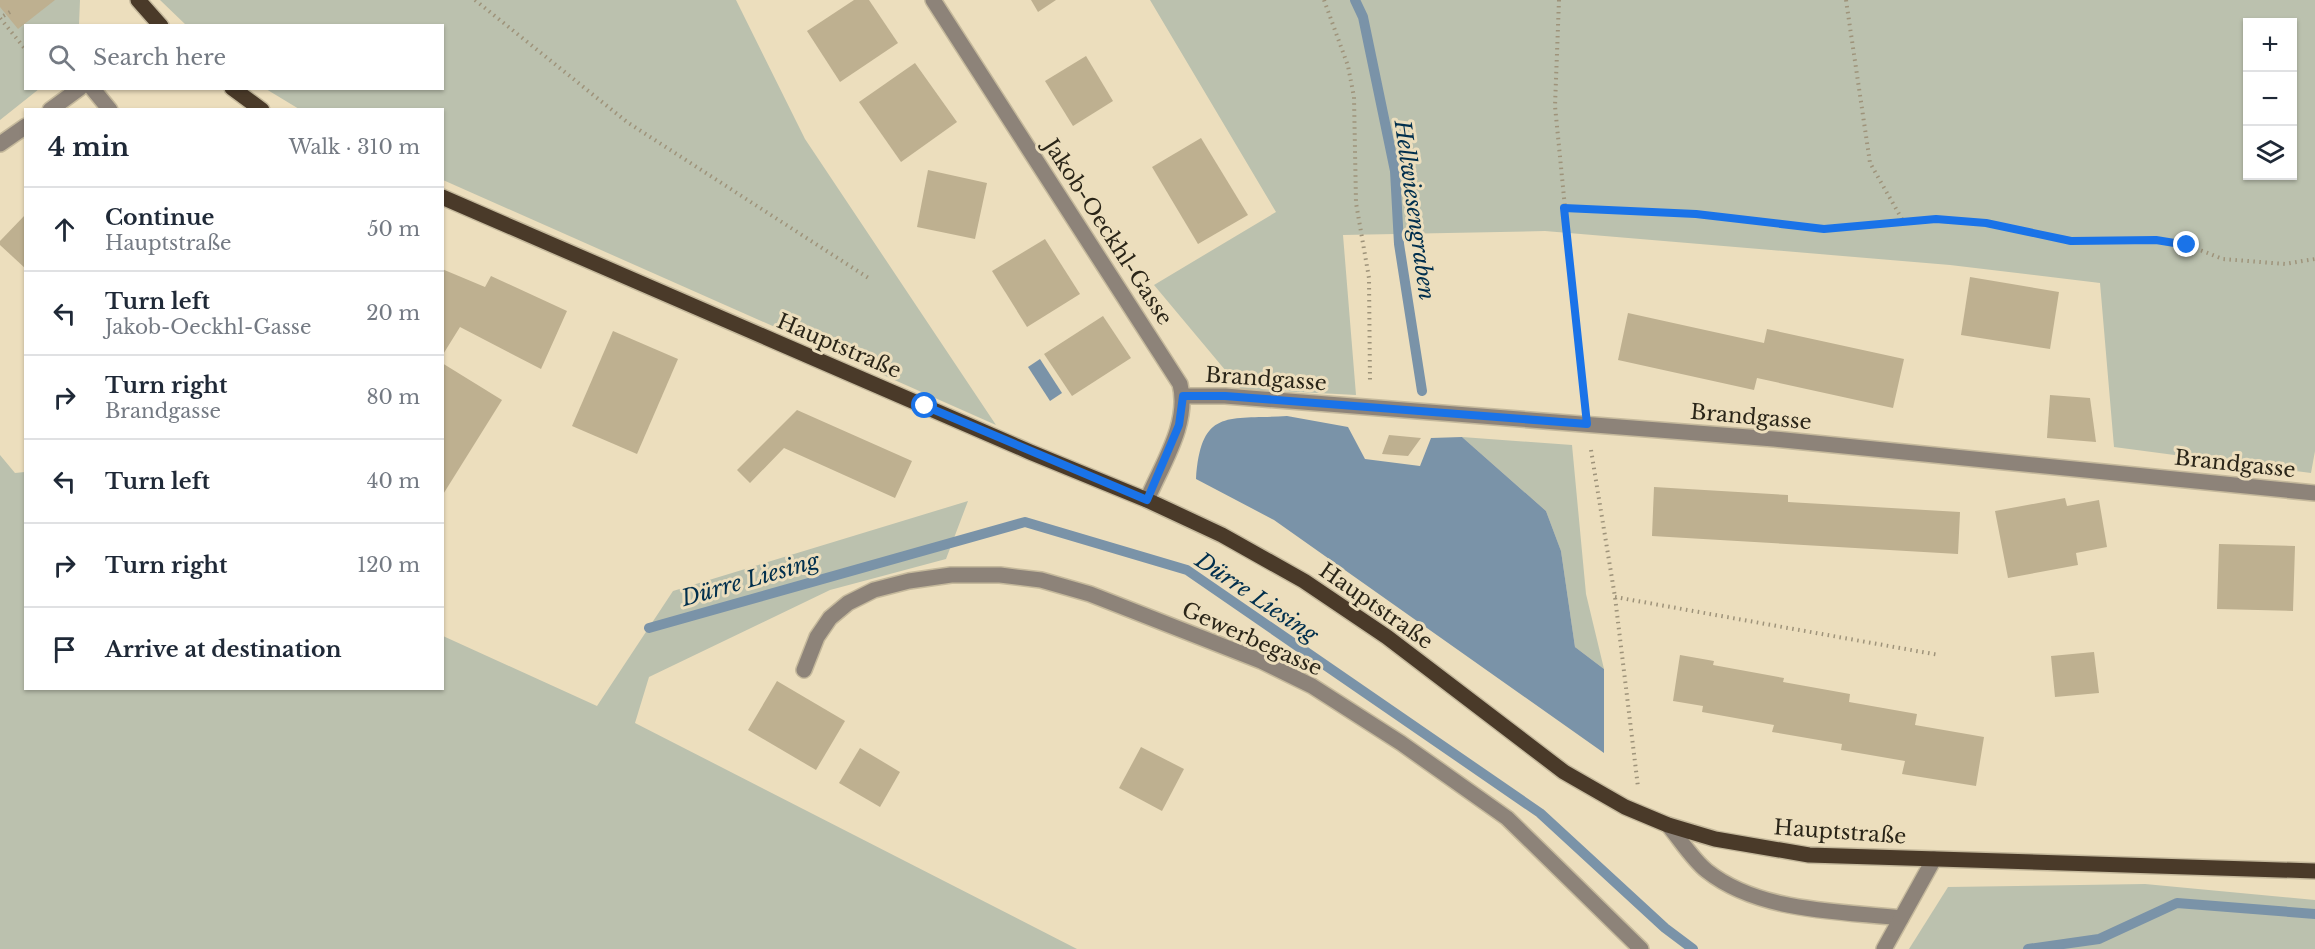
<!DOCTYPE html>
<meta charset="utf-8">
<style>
body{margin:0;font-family:"Libre Baskerville",serif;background:#f6f6f7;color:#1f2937}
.controls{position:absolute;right:18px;top:18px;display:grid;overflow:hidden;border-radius:0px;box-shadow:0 2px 4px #0004}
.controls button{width:54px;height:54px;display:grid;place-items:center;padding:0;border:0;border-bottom:2px solid #e0e1e3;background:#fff;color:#1f2937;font:30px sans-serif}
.stop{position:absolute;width:18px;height:18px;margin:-14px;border:4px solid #1a73e8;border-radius:50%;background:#fff}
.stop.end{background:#1a73e8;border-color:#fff;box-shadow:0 2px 6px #0008}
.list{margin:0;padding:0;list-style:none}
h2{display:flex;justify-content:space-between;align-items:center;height:78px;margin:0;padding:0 24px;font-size:26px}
h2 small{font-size:20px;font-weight:400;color:#747a83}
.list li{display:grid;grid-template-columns:39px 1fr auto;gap:18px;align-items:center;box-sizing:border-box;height:84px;padding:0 24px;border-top:2px solid #e0e1e3}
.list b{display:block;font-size:22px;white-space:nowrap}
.list p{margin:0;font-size:20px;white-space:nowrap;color:#747a83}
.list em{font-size:20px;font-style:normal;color:#747a83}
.icon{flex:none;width:33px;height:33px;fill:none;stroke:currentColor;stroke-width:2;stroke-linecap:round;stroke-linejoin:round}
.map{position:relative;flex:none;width:2315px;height:949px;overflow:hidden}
.search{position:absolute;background:#fff;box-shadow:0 2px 4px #0004;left:24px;top:24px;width:420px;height:66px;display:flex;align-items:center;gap:15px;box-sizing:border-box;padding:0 21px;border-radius:0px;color:#747a83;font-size:22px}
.panel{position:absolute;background:#fff;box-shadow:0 2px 4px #0004;left:24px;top:108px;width:420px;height:582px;border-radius:0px}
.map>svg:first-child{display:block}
</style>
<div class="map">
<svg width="2315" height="949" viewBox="0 0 2315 949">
<rect width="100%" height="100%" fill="#ecdebd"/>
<!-- green -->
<g fill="#bbc1ae" fill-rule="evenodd">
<path d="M0 0H80L79 25 26 26V88L39 89 0 120Z"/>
<path d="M160 0H736L805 139 996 425 443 180 442 110 299 109 266 89 442 88V26L186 25Z"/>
<path d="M1150 0H2315V451L2311 473 2114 447 2100 283 1950 265 1545 231 1343 235 1356 395 1241 389 1154 285 1276 212ZM2248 22H2292V176H2248Z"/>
<path d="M1462 437 1572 445 1586 594 1604 669 1575 647 1561 551 1546 511Z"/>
<path d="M0 455 15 473 25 472 26 688H442L443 636 597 706 673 591 968 501 946 559 830 590 649 677 635 723 1077 949H0Z"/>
<path d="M2145 884 2315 900V949H1909L1948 887Z"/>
</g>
<!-- water -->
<g fill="#7a93a8">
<path d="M1040 359 1062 393 1050 401 1028 367Z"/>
<path d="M1287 416 1348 427 1365 459 1420 466 1431 438 1462 437 1546 511 1561 551 1575 647 1604 669V753L1274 520 1196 479C1201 407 1228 420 1287 416Z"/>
</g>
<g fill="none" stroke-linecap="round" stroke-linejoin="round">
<!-- stream -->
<g stroke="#7a93a8" stroke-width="10">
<path d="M1355 0 1363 17 1395 171 1399 244 1422 391"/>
<path d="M649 628 1025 522 1187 570 1540 813 1665 928 1693 949"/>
<path d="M2028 949 2099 939 2177 903 2315 914"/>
</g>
</g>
<!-- building -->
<g fill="#beb090">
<path d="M0 0H55L18 29 0 7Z"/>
<path d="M854 0H869L898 43 840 82 807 31Z"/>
<path d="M1031 0H1056L1038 12Z"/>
<path d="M1086 56 1113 101 1073 126 1045 81Z"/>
<path d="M915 63 957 122 901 162 859 102Z"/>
<path d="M1201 138 1248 215 1198 244 1152 167Z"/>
<path d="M928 170 987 183 975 239 917 227Z"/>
<path d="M26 214V269L0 245V241Z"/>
<path d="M1045 239 1080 294 1027 327 992 271Z"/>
<path d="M442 269 485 287 491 276 567 311 541 369 460 327 442 356Z"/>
<path d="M1970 277 2059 292 2050 349 1961 335Z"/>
<path d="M1628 313 1764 343 1767 329 1904 359 1893 408 1757 378 1754 390 1618 360Z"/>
<path d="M1103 316 1131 358 1072 396 1044 354Z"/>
<path d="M613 331 678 359 637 454 572 426Z"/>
<path d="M442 363 502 400 442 496Z"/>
<path d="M2050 395 2090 398 2096 442 2047 438Z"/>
<path d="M797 410 912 461 895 498 784 448 750 483 737 470Z"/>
<path d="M1389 435 1421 438 1408 456 1382 454Z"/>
<path d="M1654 487 1788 495V502L1960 512 1958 554 1652 536Z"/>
<path d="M2065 498 2067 506 2099 500 2107 547 2076 553 2078 565 2008 578 1995 511Z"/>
<path d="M2219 544 2295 546 2293 611 2217 609Z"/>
<path d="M2094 652 2099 693 2055 697 2051 656Z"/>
<path d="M1680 655 1714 661 1713 665 1784 678 1783 682 1850 694 1849 702 1917 714 1915 725 1984 737 1976 786 1902 774 1905 761 1841 750 1842 744 1772 732 1774 725 1702 712 1703 706 1673 701Z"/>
<path d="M777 681 845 721 816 770 748 730Z"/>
<path d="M1141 747 1184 769 1162 811 1119 788Z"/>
<path d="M860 748 900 772 880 807 839 783Z"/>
</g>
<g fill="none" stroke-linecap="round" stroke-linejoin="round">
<defs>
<g id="minor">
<path d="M933 0 1180 384C1190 423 1162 464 1147 500"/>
<path d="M92 88 110 110"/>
<path d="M50 110 80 88"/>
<path d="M0 144 26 126"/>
<path d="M1183 396H1225L1774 439 2315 493"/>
<path d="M804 670 817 637 830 618 848 603 874 590 909 581 951 575H1000L1041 580 1090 594 1261 661 1312 686 1401 743 1507 818 1641 949"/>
<path d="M1668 825C1680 839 1692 859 1707 871 1759 912 1838 911 1901 918"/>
<path d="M1884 949 1934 859"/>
</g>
<g id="major">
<path d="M138 0 161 26"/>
<path d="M232 88 262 110"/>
<path d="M442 197 1030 452 1147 500 1222 535 1304 581 1387 637 1564 772 1625 807 1668 825 1715 839 1809 855 2315 871"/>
</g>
</defs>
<!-- minor casing -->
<use href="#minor" stroke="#c5b99c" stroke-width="18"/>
<!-- major casing -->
<use href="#major" stroke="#c5b99c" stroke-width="18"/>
<!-- path -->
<g stroke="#9e937a" stroke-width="4" stroke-dasharray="1.5 4.5" stroke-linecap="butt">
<path d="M475 0 627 122 870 279"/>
<path d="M1324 0 1348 66 1354 97 1356 203 1369 278 1370 383"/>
<path d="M1559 0 1555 106 1584 401"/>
<path d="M1846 0 1870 163 1903 221"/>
<path d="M10 12 0 18 26 50"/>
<path d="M1564 208 1696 214 1824 229 1936 219 1986 223 2071 241 2156 240 2187 245 2223 259 2285 264 2315 259"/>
<path d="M1591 450 1615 597 1638 787"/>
<path d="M1615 597 1939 655"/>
</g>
<!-- minor -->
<use href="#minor" stroke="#8d8379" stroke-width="15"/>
<!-- major -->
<use href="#major" stroke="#4a3a29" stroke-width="15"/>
</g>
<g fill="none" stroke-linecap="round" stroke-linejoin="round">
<!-- route -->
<path stroke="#1a73e8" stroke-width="8" d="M925 406 1147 500 1179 425 1183 396H1225L1587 424 1564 208 1696 214 1824 229 1936 219 1986 223 2071 241 2156 240 2187 245"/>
</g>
<g text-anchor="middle" stroke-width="6" stroke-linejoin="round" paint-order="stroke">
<!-- street labels -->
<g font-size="21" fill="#2a2518" stroke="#ecdebd">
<text transform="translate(1108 232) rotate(57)" y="7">Jakob-Oeckhl-Gasse</text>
<text transform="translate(839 346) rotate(23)" y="7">Hauptstraße</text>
<text transform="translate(1266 379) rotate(4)" y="7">Brandgasse</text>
<text transform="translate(1751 417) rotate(5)" y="7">Brandgasse</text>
<text transform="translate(2235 464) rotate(6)" y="7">Brandgasse</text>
<text transform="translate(1376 606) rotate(35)" y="7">Hauptstraße</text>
<text transform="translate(1252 639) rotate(24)" y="7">Gewerbegasse</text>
<text transform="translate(1840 832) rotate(4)" y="7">Hauptstraße</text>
</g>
<!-- water labels -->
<g font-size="22" font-style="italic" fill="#012f4d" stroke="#ecdebd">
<text transform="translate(1415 210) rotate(82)" y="8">Hellwiesengraben</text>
<text transform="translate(750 579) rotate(-16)" y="8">Dürre Liesing</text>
<text transform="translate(1257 597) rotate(34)" y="8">Dürre Liesing</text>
</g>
</g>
</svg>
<div class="controls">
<button>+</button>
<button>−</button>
<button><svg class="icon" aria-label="layers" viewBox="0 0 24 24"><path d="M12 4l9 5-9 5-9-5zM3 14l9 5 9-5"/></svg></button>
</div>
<div class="stop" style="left:925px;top:406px"></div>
<div class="stop end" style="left:2187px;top:245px"></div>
<div class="search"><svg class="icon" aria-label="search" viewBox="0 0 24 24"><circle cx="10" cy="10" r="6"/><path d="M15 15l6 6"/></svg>Search here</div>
<section class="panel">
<h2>4 min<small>Walk · 310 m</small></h2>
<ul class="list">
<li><svg class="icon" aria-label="ahead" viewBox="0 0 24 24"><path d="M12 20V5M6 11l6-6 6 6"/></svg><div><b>Continue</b><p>Hauptstraße</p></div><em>50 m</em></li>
<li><svg class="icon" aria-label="left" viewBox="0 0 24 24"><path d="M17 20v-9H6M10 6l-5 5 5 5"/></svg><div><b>Turn left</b><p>Jakob-Oeckhl-Gasse</p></div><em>20 m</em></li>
<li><svg class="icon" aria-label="right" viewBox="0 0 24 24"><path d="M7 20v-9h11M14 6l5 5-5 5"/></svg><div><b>Turn right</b><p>Brandgasse</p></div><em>80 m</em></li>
<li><svg class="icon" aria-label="left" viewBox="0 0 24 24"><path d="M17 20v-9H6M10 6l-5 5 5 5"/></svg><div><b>Turn left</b></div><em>40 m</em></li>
<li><svg class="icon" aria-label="right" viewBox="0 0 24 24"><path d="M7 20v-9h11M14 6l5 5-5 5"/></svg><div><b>Turn right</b></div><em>120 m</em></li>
<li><svg class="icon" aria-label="arrive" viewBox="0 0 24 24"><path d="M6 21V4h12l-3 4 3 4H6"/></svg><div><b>Arrive at destination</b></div></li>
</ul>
</section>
</div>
